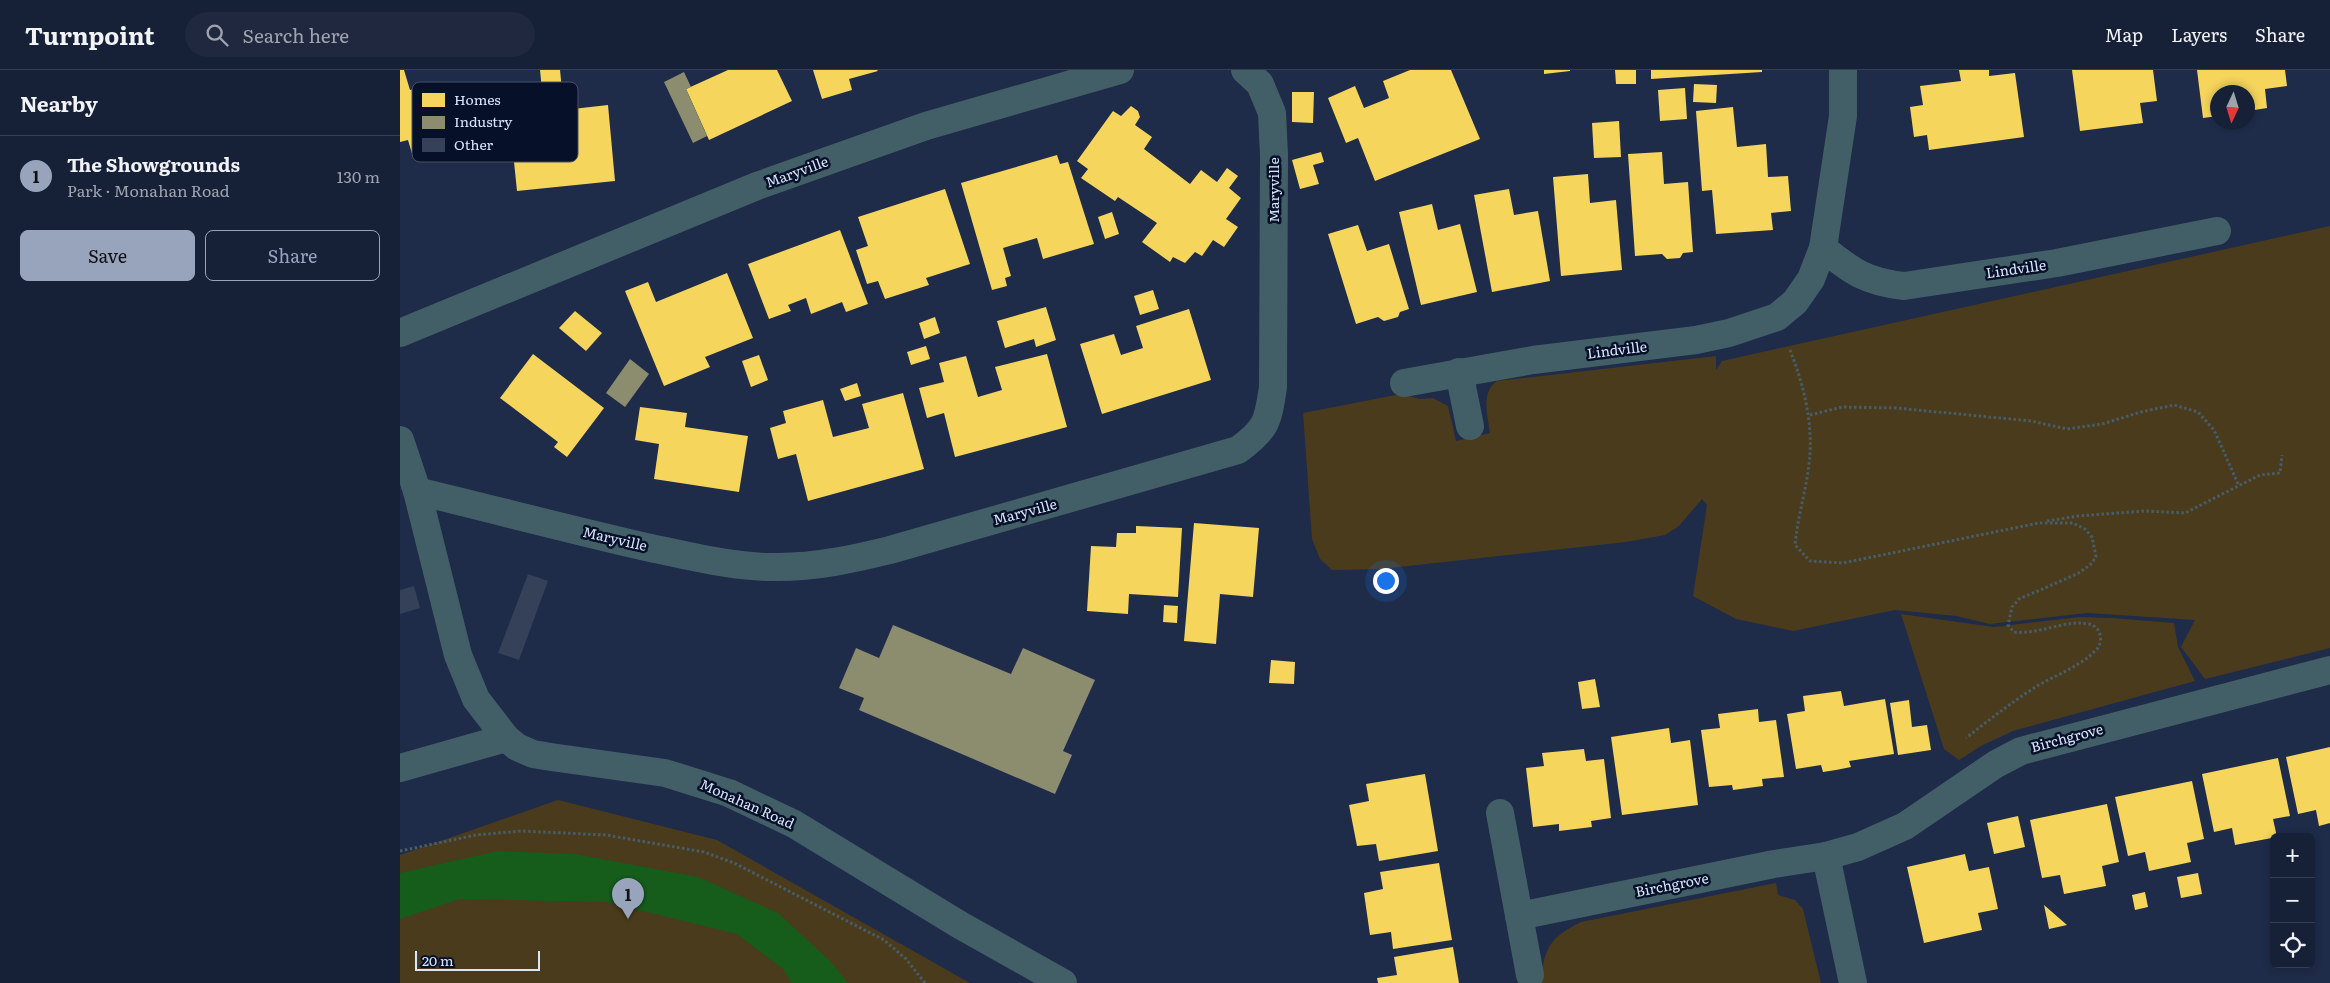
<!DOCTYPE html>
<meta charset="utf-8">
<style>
body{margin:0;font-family:Literata,serif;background:#1f283f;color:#f1f3f6}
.controls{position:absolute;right:15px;bottom:15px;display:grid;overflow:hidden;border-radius:8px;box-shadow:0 2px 8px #0003}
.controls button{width:45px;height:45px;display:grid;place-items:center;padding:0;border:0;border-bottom:1px solid #353e52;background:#162037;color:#f1f3f6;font:25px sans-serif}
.compass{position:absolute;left:1810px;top:15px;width:45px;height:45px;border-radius:50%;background:#162037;box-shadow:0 2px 8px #0003;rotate:184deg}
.scale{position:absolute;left:15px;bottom:12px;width:125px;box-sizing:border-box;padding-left:5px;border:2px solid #dae5fa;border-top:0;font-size:14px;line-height:18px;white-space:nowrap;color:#dae5fa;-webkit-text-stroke:4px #061129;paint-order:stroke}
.you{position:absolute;left:985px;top:510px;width:18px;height:18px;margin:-12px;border:4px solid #fff;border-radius:50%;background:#1a73e8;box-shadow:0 0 0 8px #1a73e833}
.badge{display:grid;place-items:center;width:32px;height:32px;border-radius:50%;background:#98a4bc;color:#111;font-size:16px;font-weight:700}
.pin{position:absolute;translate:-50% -41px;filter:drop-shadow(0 1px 2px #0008)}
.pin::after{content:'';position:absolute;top:26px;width:18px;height:15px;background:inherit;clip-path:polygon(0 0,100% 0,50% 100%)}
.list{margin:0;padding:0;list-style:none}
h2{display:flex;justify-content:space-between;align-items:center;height:65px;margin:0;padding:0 20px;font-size:21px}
h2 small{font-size:16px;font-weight:400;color:#9ea3ad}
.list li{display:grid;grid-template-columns:32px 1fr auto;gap:15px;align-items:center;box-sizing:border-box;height:80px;padding:0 20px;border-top:1px solid #353e52}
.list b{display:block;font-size:19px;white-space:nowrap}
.list p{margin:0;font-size:16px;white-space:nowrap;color:#9ea3ad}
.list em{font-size:16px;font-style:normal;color:#9ea3ad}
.actions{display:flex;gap:10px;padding:15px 20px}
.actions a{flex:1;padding:11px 0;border:1px solid #98a4bc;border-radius:8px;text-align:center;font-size:18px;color:#98a4bc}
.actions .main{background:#98a4bc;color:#111}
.icon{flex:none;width:28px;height:28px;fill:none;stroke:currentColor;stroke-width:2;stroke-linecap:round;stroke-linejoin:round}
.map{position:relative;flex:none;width:1930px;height:913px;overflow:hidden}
header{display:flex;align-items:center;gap:30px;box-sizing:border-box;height:70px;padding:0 25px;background:#162037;border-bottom:1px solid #353e52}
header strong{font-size:24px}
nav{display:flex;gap:28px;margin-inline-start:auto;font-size:18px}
.search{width:350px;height:45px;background:#1f283f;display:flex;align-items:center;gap:12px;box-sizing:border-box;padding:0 18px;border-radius:28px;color:#9ea3ad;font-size:19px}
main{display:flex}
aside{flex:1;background:#162037}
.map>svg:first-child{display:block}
</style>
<header>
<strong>Turnpoint</strong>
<div class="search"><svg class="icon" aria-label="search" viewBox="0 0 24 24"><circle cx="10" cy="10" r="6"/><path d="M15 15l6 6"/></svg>Search here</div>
<nav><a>Map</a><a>Layers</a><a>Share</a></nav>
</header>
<main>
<aside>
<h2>Nearby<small></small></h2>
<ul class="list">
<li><span class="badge">1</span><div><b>The Showgrounds</b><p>Park · Monahan Road</p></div><em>130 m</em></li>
</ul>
<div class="actions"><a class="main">Save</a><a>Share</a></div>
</aside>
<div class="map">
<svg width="1930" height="913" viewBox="0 0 1930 913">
<rect width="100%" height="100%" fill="#1e2b49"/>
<!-- green -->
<g fill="#4a3b1d">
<path d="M1930 156V578L1805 609 1781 577 1795 550 1687 543 1590 554 1556 546 1495 540 1393 561 1336 549 1293 526 1307 435 1302 429 1279 456 1265 465 1226 472 981 499 932 500 920 489 912 469 903 343 1001 324 1020 329 1033 328 1048 336 1056 371 1090 363C1088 346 1080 323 1097 311L1316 286V300L1322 291Z"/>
<path d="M1501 544 1594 557 1679 547 1712 548 1774 553 1778 577 1795 611 1613 661 1581 676 1559 690 1544 679Z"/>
<path d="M158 730 317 770 570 913H0V785Z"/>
<path d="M1376 813 1378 825 1395 830 1403 839 1421 913H1141C1144 878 1149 868 1181 852Z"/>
</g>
<!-- water -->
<path fill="#165c1b" d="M98 781 175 784 298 807 378 843 430 891 448 913H392L383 899 337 864 206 832 60 829 0 849V803Z"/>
<!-- homes -->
<g fill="#f6d55c">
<path d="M0 0H4L10 20 25 16 31 37 26 39 32 58 42 55 44 61 86 51 90 66 13 87 8 70 0 72Z"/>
<path d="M140 0H160L164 40 208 35 215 111 117 121 109 43 144 40Z"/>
<path d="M328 0H377L392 31 309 70 286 19Z"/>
<path d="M413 0H477L478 1 449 9 452 20 422 29Z"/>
<path d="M1010 0H1051L1080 69 975 111 958 68 946 73 928 28 955 16 964 38 989 28 983 11Z"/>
<path d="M1144 0H1170V1L1144 4Z"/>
<path d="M1215 0H1236V14H1216Z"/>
<path d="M1251 0H1362V2L1251 9Z"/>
<path d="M1559 0H1589V6L1615 3 1624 67 1529 80 1527 65 1514 67 1510 37 1523 35 1520 16 1561 11Z"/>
<path d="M1672 0H1753L1757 31 1740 33 1743 53 1680 61Z"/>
<path d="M1797 0H1885L1887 16 1865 19 1867 38 1848 41V22H1818V46L1803 48Z"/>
<path d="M1294 14 1317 15 1316 33 1293 32Z"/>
<path d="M1285 18 1287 49 1260 51 1258 20Z"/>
<path d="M892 22H914L913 53 892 52Z"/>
<path d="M731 36 738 41 740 47 735 55 752 67 744 79 790 114 801 100 817 112 827 98 838 106 829 118 841 128 826 149 838 157 824 177 813 170 802 186 795 182 785 193 773 187 770 192 742 172 757 153 718 127 715 131 681 108 688 99 677 91 713 41 721 46Z"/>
<path d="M1333 37 1337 77 1366 74 1368 107 1388 106 1391 141 1371 143 1373 160 1316 164 1312 120 1302 121 1296 41Z"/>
<path d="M1219 51 1221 87 1194 88 1192 53Z"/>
<path d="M921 82 924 92 913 95 919 114 900 119 892 90Z"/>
<path d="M1262 82 1264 114 1288 112 1293 182 1283 183 1280 188 1267 189 1262 184 1235 186 1228 84Z"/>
<path d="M657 85 660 94 668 92 694 174 643 189 637 168 603 178 611 206 605 208 607 216 592 220 561 113Z"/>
<path d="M1188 104 1190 133 1216 130 1222 200 1161 206 1153 107Z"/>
<path d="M545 119 570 194 526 208 529 215 485 229 478 211 467 214 456 180 468 176 458 147Z"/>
<path d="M1109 119 1114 145 1138 141 1150 211 1092 222 1074 125Z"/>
<path d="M1032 134 1038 160 1060 154 1077 222 1021 235 999 142Z"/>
<path d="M712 142 719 164 705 169 698 147Z"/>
<path d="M958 155 967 181 989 174 1009 239 1000 242 998 247 984 251 978 247 956 254 928 164Z"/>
<path d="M440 160 468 234 446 242 442 232 411 244 406 228 388 235 391 241 369 249 348 194Z"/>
<path d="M327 203 353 268 305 287 310 297 264 316 225 221 248 212 256 232Z"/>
<path d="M753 220 759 239 740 245 734 226Z"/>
<path d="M646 237 656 270 636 277 634 269 605 278 597 251Z"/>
<path d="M789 239 811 310 702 344 680 274 714 264 721 285 743 278 736 256Z"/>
<path d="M175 241 202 263 186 281 159 258Z"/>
<path d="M535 247 540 263 524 269 519 253Z"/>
<path d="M526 276 530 289 511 295 507 282Z"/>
<path d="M133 284 204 338 167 387 154 377 158 372 100 328Z"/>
<path d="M647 284 667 357 555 387 544 343 527 348 519 318 544 312 539 293 566 286 578 327 602 320 595 297Z"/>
<path d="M359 285 368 310 351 317 342 291Z"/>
<path d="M457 313 461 326 445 331 440 319Z"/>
<path d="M503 323 524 399 408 431 396 384 378 389 370 358 386 353 383 341 423 330 433 367 469 358 462 334Z"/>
<path d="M240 337 287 343 285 357 348 366 339 422 254 409 259 374 235 370Z"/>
<path d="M794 453 859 458 853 527 820 524 816 574 784 571Z"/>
<path d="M736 456 782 458 778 527 729 524 728 544 687 541 691 476 716 477 717 463H736Z"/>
<path d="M764 535 778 536 777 553 763 552Z"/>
<path d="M871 590 895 592 894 614 869 613Z"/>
<path d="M1195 609 1200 637 1182 639 1178 612Z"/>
<path d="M1441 621 1444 636 1485 629 1494 684 1449 691 1451 697 1436 700 1423 702 1421 695 1396 699 1387 644 1405 641 1403 626Z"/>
<path d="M1509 630 1512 657 1527 655 1531 680 1498 685 1490 633Z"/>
<path d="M1358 639 1359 652 1376 650 1384 707 1362 709 1363 716 1333 720 1332 715 1309 717 1301 660 1320 658 1318 644Z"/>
<path d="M1269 658 1271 673 1290 670 1298 735 1222 745 1211 667Z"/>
<path d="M1930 677V753L1919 756 1916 740 1898 744 1886 687Z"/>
<path d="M1184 679 1186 691 1204 689 1211 748 1191 751 1192 757 1159 761V754L1133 757 1126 698 1144 696 1142 683Z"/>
<path d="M1878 688 1890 746 1873 749 1877 767 1835 775 1832 758 1814 762 1802 704Z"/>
<path d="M1025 704 1038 781 979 791 976 774 957 776 949 735 969 731 966 714Z"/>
<path d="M1792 711 1804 769 1787 773 1791 792 1749 801 1745 782 1728 786 1715 727Z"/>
<path d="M1707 734 1719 792 1702 796 1706 816 1664 824 1660 805 1642 808 1630 750Z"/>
<path d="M1618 746 1625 777 1594 784 1587 753Z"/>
<path d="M1565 784 1569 801 1589 797 1598 839 1578 843 1582 860 1524 873 1507 797Z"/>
<path d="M1039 793 1052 870 993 879 991 862 970 865 964 823 983 819 980 802Z"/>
<path d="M1798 803 1802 824 1781 828 1777 807Z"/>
<path d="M1745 822 1748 837 1735 840 1732 825Z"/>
<path d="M1644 835 1667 855 1649 859Z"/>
<path d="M1053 877 1059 913H978L977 908 997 905 994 887Z"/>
</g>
<!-- industry -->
<g fill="#8c8c6e">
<path d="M284 2 291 17 286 19 307 66 293 73 264 12Z"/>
<path d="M230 289 249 304 225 337 206 323Z"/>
<path d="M493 555 611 604 623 578 695 610 663 681 672 685 655 724 459 640 464 628 439 618 456 578 479 588Z"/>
</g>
<!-- building -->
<g fill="#354059">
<path d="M128 504 148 511 119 590 98 583Z"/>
<path d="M14 516 20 538 0 544V520Z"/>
</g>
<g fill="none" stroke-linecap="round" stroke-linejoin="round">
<!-- path -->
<g stroke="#475d68" stroke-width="3" stroke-dasharray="2.5 2.5" stroke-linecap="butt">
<path d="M1390 280C1403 313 1412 348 1410 384 1408 414 1398 444 1395 475L1410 491 1443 493 1639 453H1673L1685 459 1692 467 1696 487 1690 495 1677 504 1619 529 1612 537 1608 555 1614 562C1639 565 1666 549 1689 554 1702 557 1704 573 1695 581 1679 597 1656 605 1637 616 1612 632 1589 650 1566 668"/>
<path d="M1410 345 1442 337 1496 338 1631 351 1667 359 1702 354 1741 342 1774 335 1798 342 1814 360 1839 416"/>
<path d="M1647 451 1678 446 1744 441 1785 443 1860 405 1880 403 1882 385"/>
<path d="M0 781 76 765 121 761 206 765 304 782 334 793 484 870 506 889 525 913"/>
</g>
<!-- minor -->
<g stroke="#425f67" stroke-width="28">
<path d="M1423 178 1443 46V0"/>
<path d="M0 263 357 116 526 56 720 0"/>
<path d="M1059 302 1070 356"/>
<path d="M1004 313 1133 290 1296 270 1329 263 1377 247 1395 232 1411 209 1423 178C1452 202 1467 212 1504 216L1657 193 1817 161"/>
<path d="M0 370 17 421 58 585 76 629 106 668 117 677 133 684 151 687 265 703 329 723 394 754 560 855 663 913"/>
<path d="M17 421C96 440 175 461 255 479 295 487 337 498 378 497 417 497 453 489 490 480L838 380C867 359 868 351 873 317L874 85 872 43 860 14 845 0"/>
<path d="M0 698 106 668"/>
<path d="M1100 743 1130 905"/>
<path d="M1426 786 1453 913"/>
<path d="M1119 846 1374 794 1426 786 1458 777 1505 756 1596 694 1621 681 1930 600"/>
</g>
</g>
<g text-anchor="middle" stroke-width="5" stroke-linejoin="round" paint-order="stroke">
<!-- street labels -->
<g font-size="14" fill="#dae5fa" stroke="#061129">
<text transform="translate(397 102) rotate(-20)" y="5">Maryville</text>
<text transform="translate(874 120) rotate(-90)" y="5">Maryville</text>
<text transform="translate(1616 199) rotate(-8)" y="5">Lindville</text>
<text transform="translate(1217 280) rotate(-7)" y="5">Lindville</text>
<text transform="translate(625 442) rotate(-15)" y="5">Maryville</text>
<text transform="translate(215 469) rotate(13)" y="5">Maryville</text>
<text transform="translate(1667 668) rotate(-15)" y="5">Birchgrove</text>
<text transform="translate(347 734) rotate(24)" y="5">Monahan Road</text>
<text transform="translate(1272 815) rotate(-11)" y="5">Birchgrove</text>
</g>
</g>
<!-- legend -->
<rect x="12" y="12" width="166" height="80" rx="8" fill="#061129" stroke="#465168" stroke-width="1"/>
<rect x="22" y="23" width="23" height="14" fill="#f6d55c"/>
<rect x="22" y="46" width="23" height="13" fill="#8c8c6e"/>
<rect x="22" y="68" width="23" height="14" fill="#354059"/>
<g font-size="14" fill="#dae5fa">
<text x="54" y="35">Homes</text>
<text x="54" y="57">Industry</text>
<text x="54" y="80">Other</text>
</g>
</svg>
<div class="controls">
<button>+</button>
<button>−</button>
<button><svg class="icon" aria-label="locate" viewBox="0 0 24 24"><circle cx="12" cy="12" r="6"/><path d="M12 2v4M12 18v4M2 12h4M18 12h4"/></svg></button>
</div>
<svg class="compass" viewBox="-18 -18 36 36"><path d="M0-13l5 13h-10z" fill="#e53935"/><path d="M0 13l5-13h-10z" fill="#9ea3ad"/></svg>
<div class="scale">20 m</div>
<div class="you"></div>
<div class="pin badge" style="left:228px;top:849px">1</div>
</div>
</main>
